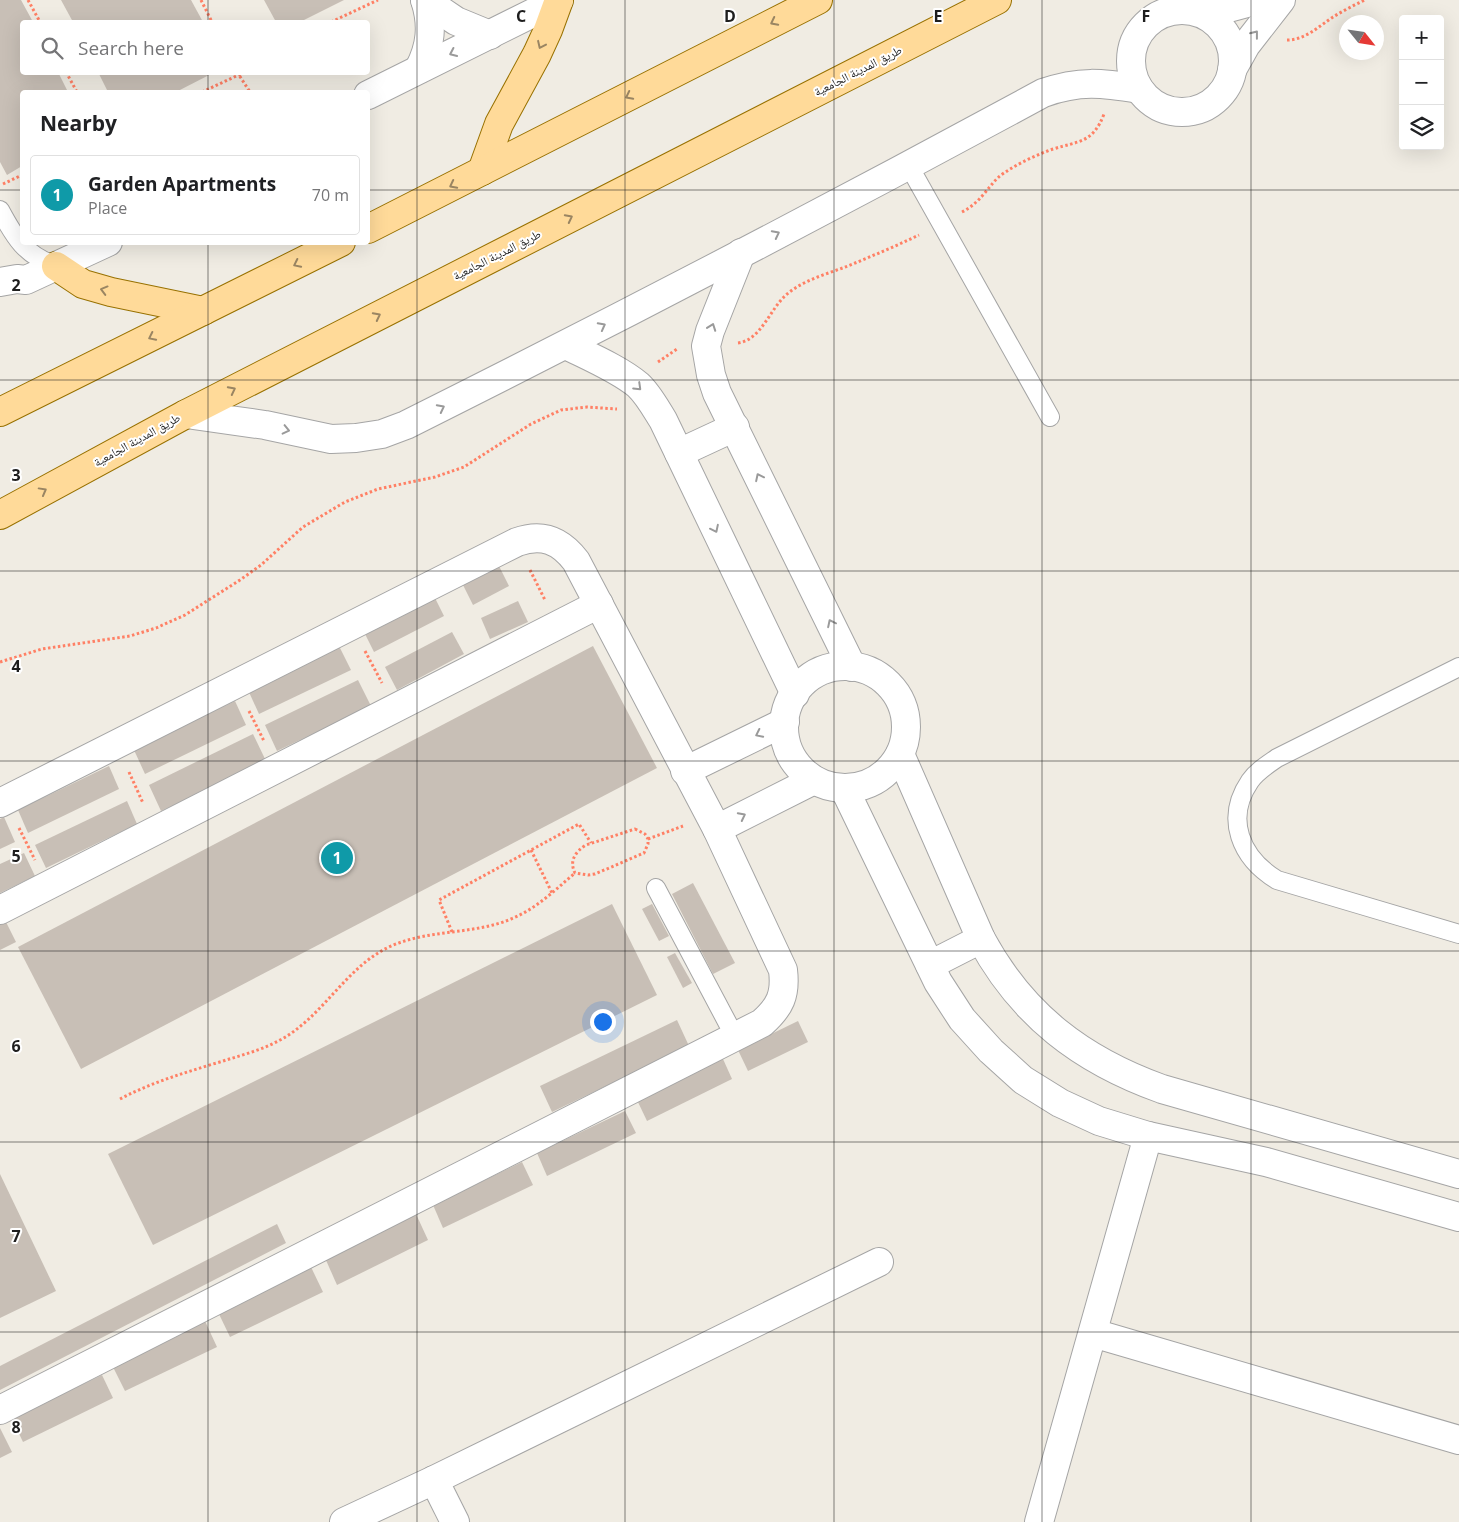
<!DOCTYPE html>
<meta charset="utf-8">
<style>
body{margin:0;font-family:"Open Sans","Noto Naskh Arabic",sans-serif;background:#f2f2f2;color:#202124}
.controls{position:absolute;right:15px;top:15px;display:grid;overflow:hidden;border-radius:5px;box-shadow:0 5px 20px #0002}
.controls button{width:45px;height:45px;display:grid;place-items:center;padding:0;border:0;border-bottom:1px solid #e0e0e0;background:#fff;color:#202124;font:25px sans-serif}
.compass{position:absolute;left:1339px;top:15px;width:45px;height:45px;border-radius:50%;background:#fff;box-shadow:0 5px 20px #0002;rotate:120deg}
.you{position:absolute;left:602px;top:1021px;width:18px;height:18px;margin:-12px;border:4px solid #fff;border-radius:50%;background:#1a73e8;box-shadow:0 0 0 8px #1a73e833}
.badge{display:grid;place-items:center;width:32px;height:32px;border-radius:50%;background:#cc0f00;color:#fff;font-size:16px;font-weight:700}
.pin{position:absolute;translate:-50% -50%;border:2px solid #fff;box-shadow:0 1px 5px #0006}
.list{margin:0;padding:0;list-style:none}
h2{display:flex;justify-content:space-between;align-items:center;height:65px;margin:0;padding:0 20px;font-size:21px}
h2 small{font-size:16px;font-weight:400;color:#757577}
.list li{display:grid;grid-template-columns:32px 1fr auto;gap:15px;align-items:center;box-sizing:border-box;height:80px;margin:0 10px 10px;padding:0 10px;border:1px solid #e0e0e0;border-radius:5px}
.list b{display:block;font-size:19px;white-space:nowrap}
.list p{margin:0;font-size:16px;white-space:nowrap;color:#757577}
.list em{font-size:16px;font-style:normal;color:#757577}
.icon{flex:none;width:28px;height:28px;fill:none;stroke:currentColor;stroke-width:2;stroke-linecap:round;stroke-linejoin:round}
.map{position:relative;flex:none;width:1459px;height:1522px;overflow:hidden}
.search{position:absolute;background:#fff;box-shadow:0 5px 20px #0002;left:20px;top:20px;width:350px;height:55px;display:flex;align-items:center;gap:12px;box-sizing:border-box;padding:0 18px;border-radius:5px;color:#757577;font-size:19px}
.panel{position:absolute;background:#fff;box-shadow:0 5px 20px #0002;left:20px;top:90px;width:350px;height:155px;border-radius:5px}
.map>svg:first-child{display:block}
</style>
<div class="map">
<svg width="1459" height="1522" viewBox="0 0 1459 1522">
<rect width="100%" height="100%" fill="#f0ece3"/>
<!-- building -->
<g fill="#c8bfb6">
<path d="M0 0H21L33 22H22V72H58L68 92H22V166L7 175 0 162Z"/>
<path d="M61 0H191L203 22H73Z"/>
<path d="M264 0H344L300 22H276Z"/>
<path d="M98 72H215L176 92H108Z"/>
<path d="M498 564 509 586 473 605 462 583Z"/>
<path d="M434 596 444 616 374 652 364 632Z"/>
<path d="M518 601 528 622 490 639 481 618Z"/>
<path d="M452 632 464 654 397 690 385 667Z"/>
<path d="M339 646 351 670 259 714 248 690Z"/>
<path d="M593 646 657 768 81 1069 18 947Z"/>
<path d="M358 680 371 706 277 751 265 725Z"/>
<path d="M235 701 246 725 145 774 134 750Z"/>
<path d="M253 734 266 761 161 811 149 785Z"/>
<path d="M109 766 119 789 28 833 18 810Z"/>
<path d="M127 801 137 824 46 868 35 845Z"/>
<path d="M4 817 15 842 0 849V819Z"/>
<path d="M24 853 35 876 0 893V864Z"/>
<path d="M693 883 735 963 713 974 672 894Z"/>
<path d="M612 904 657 995 153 1245 108 1154Z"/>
<path d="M652 904 669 936 659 941 642 909Z"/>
<path d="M5 920 16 942 0 950V923Z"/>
<path d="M675 953 692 983 683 988 667 957Z"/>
<path d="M677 1020 689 1046 552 1112 540 1086Z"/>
<path d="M798 1021 808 1042 748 1071 738 1050Z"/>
<path d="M723 1059 732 1079 647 1121 637 1100Z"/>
<path d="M625 1111 636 1133 547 1176 537 1153Z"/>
<path d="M522 1162 533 1185 443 1228 433 1205Z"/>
<path d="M0 1174 56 1291 0 1318Z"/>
<path d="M416 1214 428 1240 337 1285 325 1258Z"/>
<path d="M277 1224 286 1243 0 1390V1366Z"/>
<path d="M311 1267 323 1292 230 1337 218 1312Z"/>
<path d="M205 1321 217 1347 125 1391 112 1365Z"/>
<path d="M102 1375 113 1398 23 1442 12 1419Z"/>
<path d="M0 1428 12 1452 0 1458Z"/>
</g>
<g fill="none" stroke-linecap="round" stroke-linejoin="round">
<defs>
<g id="service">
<path d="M909 166 1050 417"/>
<path d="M0 210C15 238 25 255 56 266"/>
<path d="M1459 667 1277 758C1267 765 1257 771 1250 781 1224 819 1241 858 1277 880L1459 934"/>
<path d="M656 888 735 1037"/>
</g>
<g id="minor">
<path d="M425 0 456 21 490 35"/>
<circle cx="1182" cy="61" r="51"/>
<path d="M1199 12 1221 10 1258 0"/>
<path d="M419 69C431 46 433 25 425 0"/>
<path d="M1232 70 1246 45 1281 0"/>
<path d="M368 95 559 0"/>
<path d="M741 253 710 331 706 346 711 375 717 393 852 667"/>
<path d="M0 282 17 279 26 280 108 242"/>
<path d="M566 345C588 356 619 369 638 385 648 394 656 409 663 420L795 694"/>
<path d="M186 414 265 425 331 439 356 438 382 434 406 425C620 318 833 207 1043 93 1080 80 1102 83 1139 89"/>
<path d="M679 453 735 427"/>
<circle cx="845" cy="727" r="61"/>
<path d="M900 754 981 939C1022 1015 1081 1060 1162 1089L1459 1174"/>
<path d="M685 771 785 722"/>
<path d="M844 788 938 982 962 1019 991 1051 1023 1080 1060 1103 1099 1121 1148 1136 1266 1162 1459 1217"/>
<path d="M0 803 517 542C542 533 560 540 576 561L717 829 783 970C786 995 780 1007 762 1023L0 1410"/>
<path d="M717 829 814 780"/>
<path d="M0 910 599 604"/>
<path d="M930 965 981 939"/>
<path d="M1093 1333 1459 1440"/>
<path d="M434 1480 455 1522"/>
<path d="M344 1522 434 1480 879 1262"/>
<path d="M1039 1522 1148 1136"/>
</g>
<g id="primary">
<path d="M482 171 499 124 537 54 548 30 559 0"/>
<path d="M368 229 818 0"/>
<path d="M56 266 83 284 111 292 203 311"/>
<path d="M0 412 341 242"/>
<path d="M0 515 186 414 997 0"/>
</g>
</defs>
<!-- service casing -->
<use href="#service" stroke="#a5a5a5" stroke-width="20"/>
<!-- minor casing -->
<use href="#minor" stroke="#a5a5a5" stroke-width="30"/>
<!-- primary casing -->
<use href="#primary" stroke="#987100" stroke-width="30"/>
<!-- path -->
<g stroke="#ff8065" stroke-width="3" stroke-dasharray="2.5 2.5" stroke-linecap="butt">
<path d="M28 0 40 22"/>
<path d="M201 0 212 22"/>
<path d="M331 22 378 0"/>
<path d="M1287 40C1305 40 1318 27 1333 17 1343 11 1354 5 1365 0"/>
<path d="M66 72 77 92"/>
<path d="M237 72 250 92"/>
<path d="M202 92 245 72"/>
<path d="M3 184 22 175"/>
<path d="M962 212C970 208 977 202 983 195 990 187 995 179 1004 173 1019 163 1036 155 1053 149 1079 141 1093 143 1104 114"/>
<path d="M738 343C761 340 770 309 786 295 803 280 827 274 848 266 872 256 896 246 919 235"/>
<path d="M658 362 677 349"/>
<path d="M530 570 545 600"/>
<path d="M365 651 382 683"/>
<path d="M0 662 42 649 130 636 156 628 185 615 240 580 261 565 303 527 345 502 378 489 435 477 464 467 531 424 561 410 587 407 617 409"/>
<path d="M249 711 264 741"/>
<path d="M129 772 143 803"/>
<path d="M19 828 35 860"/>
<path d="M635 829 645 834 648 839V844L644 853 595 874 588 875 575 873C569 861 575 852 586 845Z"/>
<path d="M648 839 683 826"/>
<path d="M531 850 552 893"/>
<path d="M452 932 439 900 579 824 591 843"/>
<path d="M120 1099C152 1082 187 1072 223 1061 242 1055 262 1050 280 1040 322 1018 346 967 389 947 427 929 473 935 511 919 536 909 555 890 575 873"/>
</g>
<!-- service -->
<use href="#service" stroke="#fff" stroke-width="18"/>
<!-- minor -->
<use href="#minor" stroke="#fff" stroke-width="28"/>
<!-- primary -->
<use href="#primary" stroke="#ffda99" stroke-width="28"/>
</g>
<!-- one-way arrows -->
<defs><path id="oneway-chevron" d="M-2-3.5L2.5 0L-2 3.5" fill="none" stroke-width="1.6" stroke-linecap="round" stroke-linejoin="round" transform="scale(1.25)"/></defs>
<g stroke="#9a8562">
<use href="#oneway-chevron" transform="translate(774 22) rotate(153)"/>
<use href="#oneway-chevron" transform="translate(541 45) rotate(115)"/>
<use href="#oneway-chevron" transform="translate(629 96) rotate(153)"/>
<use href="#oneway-chevron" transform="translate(453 185) rotate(153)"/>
<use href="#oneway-chevron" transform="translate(569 218) rotate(-27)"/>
<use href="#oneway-chevron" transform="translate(297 264) rotate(154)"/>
<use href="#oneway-chevron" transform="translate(104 290) rotate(-165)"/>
<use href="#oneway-chevron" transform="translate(377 316) rotate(-27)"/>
<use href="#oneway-chevron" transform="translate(152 337) rotate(154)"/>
<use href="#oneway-chevron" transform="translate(232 390) rotate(-27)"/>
<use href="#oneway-chevron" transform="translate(43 491) rotate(-29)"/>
</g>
<g stroke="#9a9a9a">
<use href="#oneway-chevron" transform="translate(1255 34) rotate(-52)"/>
<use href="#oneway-chevron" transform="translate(453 53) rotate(155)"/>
<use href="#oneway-chevron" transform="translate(776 234) rotate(-27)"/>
<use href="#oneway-chevron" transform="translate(602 326) rotate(-28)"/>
<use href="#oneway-chevron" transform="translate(712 327) rotate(-70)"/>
<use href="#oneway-chevron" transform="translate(638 387) rotate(44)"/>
<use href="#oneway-chevron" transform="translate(441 408) rotate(-27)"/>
<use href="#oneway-chevron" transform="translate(286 430) rotate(13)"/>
<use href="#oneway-chevron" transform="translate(759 477) rotate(-116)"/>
<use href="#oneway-chevron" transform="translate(715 529) rotate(64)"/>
<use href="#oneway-chevron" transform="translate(831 623) rotate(-116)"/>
<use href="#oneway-chevron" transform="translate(759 734) rotate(154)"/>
<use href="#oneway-chevron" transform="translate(742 816) rotate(-27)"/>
</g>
<!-- grid -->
<path fill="none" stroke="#1e1e1e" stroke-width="1" stroke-opacity="0.55" d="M208 0V22M417 0V1522M625 0V1522M834 0V1522M1042 0V1522M1251 0V1522M208 72V92M0 190H22M368 190H1459M208 242V1522M0 380H1459M0 571H1459M0 761H1459M0 951H1459M0 1142H1459M0 1332H1459"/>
<g text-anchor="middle" stroke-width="4" stroke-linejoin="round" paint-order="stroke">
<!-- street labels -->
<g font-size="12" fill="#1e1e1e" stroke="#fff">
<text transform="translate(858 71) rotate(-27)" y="4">طريق المدينة الجامعية</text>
<text transform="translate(497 255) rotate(-27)" y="4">طريق المدينة الجامعية</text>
<text transform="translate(137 440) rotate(-29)" y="4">طريق المدينة الجامعية</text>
</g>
</g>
<g font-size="16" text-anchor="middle" font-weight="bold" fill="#1e1e1e" stroke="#fff" stroke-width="4" stroke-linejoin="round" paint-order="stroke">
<text x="521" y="22">C</text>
<text x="730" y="22">D</text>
<text x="938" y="22">E</text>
<text x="1146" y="22">F</text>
<text x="16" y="291">2</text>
<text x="16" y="481">3</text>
<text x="16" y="672">4</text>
<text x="16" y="862">5</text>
<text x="16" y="1052">6</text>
<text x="16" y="1242">7</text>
<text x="16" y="1433">8</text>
</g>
</svg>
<div class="controls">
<button>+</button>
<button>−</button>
<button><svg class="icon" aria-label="layers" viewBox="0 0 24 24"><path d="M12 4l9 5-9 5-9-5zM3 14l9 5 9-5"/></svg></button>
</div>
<svg class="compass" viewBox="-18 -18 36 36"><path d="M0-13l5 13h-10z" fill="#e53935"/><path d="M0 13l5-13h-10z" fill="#757577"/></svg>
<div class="you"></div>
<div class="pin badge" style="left:337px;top:858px;background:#0f9aa8">1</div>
<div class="search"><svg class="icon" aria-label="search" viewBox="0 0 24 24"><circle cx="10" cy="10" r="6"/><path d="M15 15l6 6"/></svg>Search here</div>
<section class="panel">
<h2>Nearby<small></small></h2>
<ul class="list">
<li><span class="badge" style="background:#0f9aa8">1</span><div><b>Garden Apartments</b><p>Place</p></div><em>70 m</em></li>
</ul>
</section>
</div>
